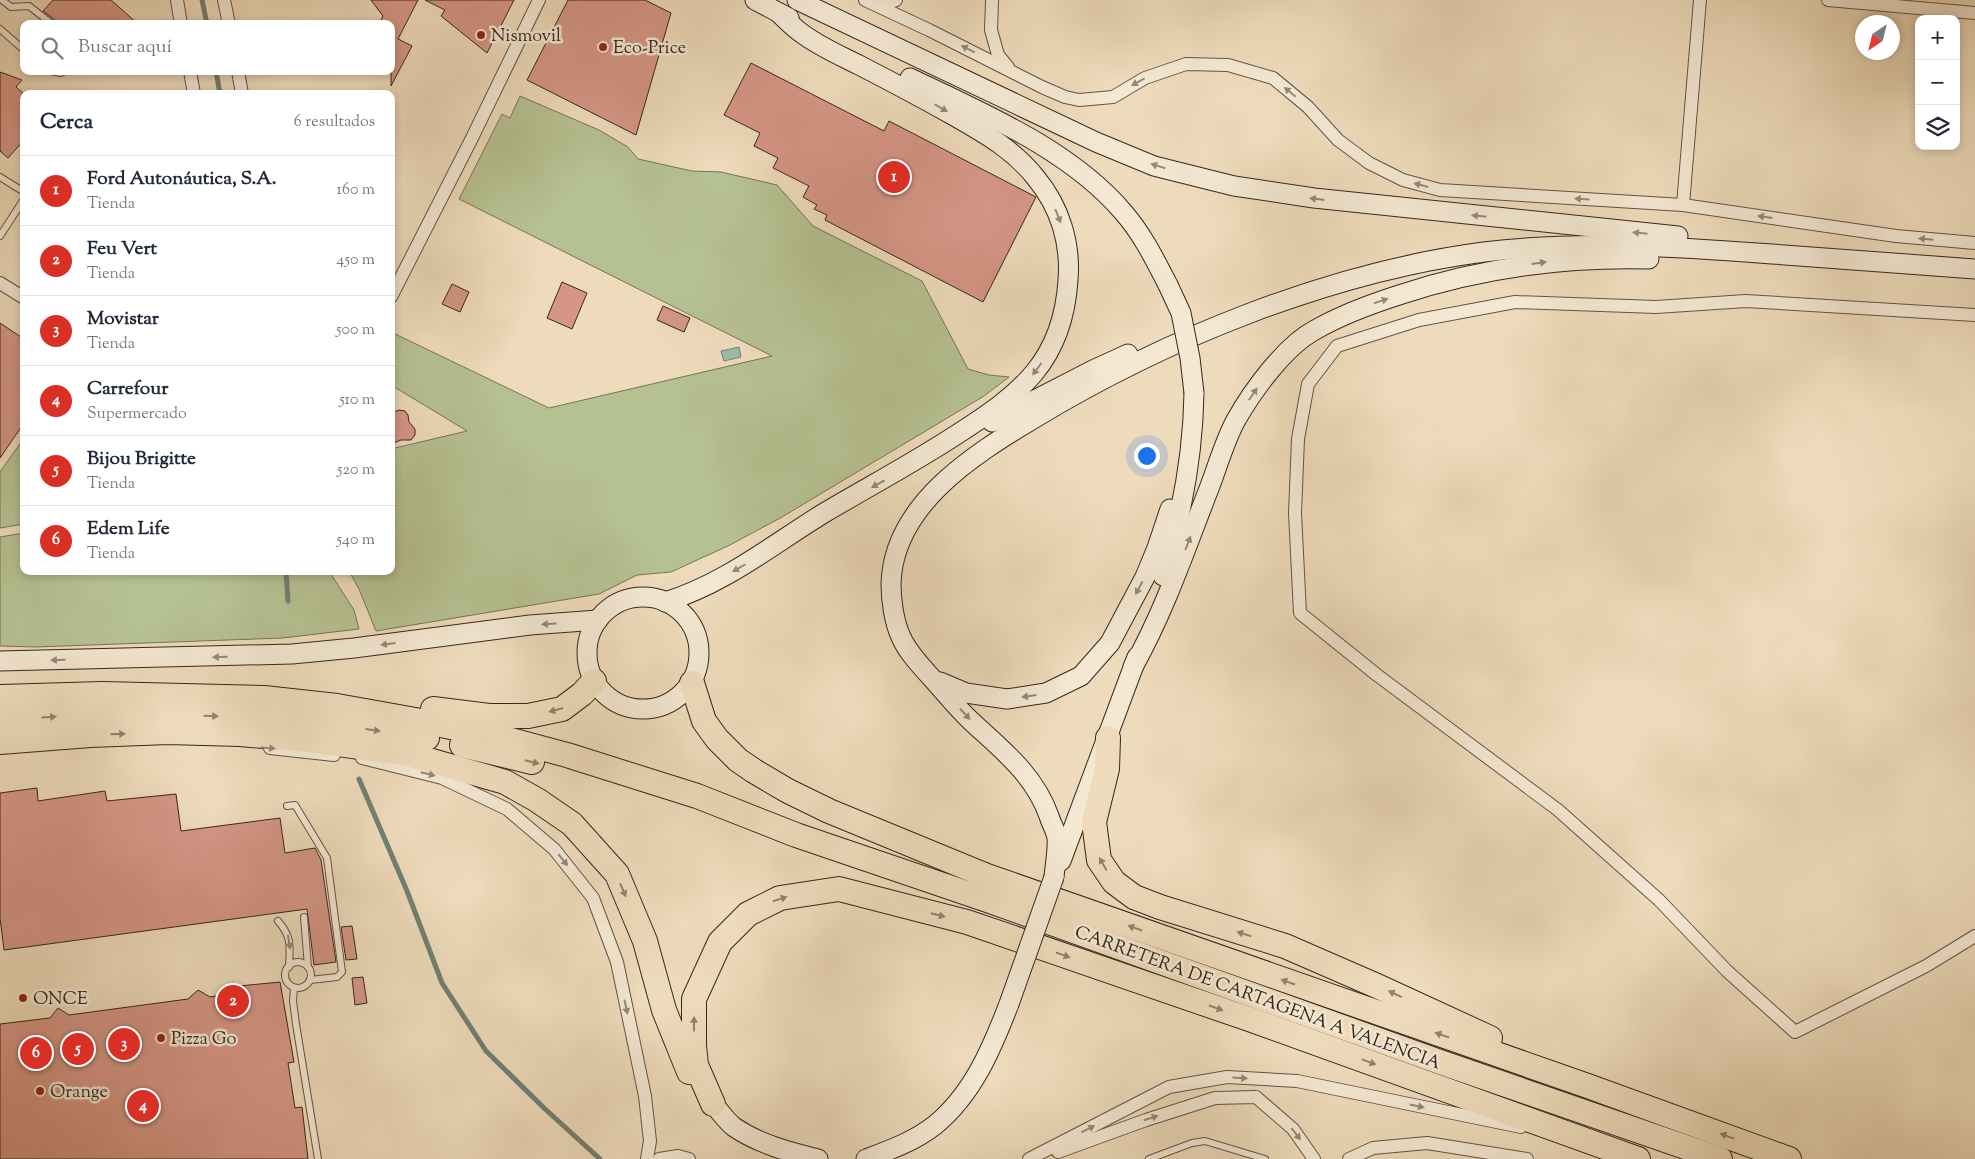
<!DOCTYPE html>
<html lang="es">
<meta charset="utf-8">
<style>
body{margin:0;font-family:"Sorts Mill Goudy",serif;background:#f2f2f3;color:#1f2937}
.controls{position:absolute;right:15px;top:15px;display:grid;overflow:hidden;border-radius:10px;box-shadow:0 2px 8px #0003}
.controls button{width:45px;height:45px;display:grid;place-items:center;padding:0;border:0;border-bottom:1px solid #e0e1e3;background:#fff;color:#1f2937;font:25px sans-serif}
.compass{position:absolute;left:1855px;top:15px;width:45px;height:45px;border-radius:50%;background:#fff;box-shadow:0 2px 8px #0003;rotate:215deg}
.you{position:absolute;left:1146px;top:455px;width:18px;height:18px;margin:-12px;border:4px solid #fff;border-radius:50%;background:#1a73e8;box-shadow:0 0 0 8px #1a73e833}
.badge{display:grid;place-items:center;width:32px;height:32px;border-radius:50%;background:#d93025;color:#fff;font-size:16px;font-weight:700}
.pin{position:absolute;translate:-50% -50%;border:2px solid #fff;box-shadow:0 1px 5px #0006}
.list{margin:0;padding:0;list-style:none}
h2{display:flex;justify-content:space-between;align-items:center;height:65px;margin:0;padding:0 20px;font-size:21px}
h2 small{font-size:16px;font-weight:400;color:#747a83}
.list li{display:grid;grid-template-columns:32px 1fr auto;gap:15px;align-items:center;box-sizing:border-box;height:70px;padding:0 20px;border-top:1px solid #e0e1e3}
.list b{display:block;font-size:19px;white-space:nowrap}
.list p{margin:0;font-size:16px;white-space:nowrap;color:#747a83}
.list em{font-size:16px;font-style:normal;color:#747a83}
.icon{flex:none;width:28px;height:28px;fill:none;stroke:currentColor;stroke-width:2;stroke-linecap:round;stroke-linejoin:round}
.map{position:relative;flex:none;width:1975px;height:1159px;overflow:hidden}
.search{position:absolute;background:#fff;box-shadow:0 2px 8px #0003;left:20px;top:20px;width:375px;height:55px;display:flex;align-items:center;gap:12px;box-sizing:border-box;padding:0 18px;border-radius:10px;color:#747a83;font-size:19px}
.panel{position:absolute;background:#fff;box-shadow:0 2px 8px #0003;left:20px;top:90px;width:375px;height:485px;border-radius:10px}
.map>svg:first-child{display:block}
</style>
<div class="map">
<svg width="1975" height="1159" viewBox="0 0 1975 1159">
<rect width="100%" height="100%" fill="#eedbbb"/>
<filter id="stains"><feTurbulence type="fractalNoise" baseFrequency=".004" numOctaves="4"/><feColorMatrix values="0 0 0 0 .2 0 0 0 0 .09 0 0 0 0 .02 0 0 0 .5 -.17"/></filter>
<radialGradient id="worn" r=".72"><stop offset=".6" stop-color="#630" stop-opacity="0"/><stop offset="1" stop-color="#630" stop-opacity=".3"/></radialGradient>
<!-- green -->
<g fill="#b6c192" stroke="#757459">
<path d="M520 96 599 130 628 147 638 159 692 171 721 172 777 185 813 226 922 281 968 369 989 375 1009 377 984 396 782 517 730 545 671 572 637 575 599 594 376 631 359 589 349 571H391V449L467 431 391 385V332L549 408 772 356 459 199 502 114 510 118Z"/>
<path d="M24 438V524L0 528V472Z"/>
<path d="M24 533V571H329L354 610 359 629 283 638 36 647 0 646V537Z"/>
</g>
<!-- water -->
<path fill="#9bbcaa" stroke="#728073" d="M739 347 741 357 724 361 721 351Z"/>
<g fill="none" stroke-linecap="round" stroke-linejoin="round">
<!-- stream -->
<g stroke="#728073" stroke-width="5">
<path d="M202 0 207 24"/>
<path d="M216 71 220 94"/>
<path d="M286 571 288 601"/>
<path d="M359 779 407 891 442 983 486 1051 544 1108 600 1159"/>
</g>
</g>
<!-- building -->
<g fill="#d59686" stroke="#342720">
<path d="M53 0H111L138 24H57L55 20 43 11Z"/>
<path d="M371 0H418L398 39 412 46 391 86V24H379L383 16Z"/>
<path d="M425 0H514L487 53 441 16 445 10Z"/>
<path d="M568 0H645L671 13 636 135 527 80Z"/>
<path d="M751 63 884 131 889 121 1036 197 983 302 825 220 827 215 814 209 817 205 803 197 809 186 773 168 778 158 754 146 760 133 724 115Z"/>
<path d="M0 72 22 80 16 87 24 94V140L8 158 0 151Z"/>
<path d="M562 282 587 293 572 329 547 318Z"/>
<path d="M452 284 469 292 460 312 442 304Z"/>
<path d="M663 306 690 318 684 332 657 320Z"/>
<path d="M0 323 24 339V423L0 458Z"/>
<path d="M399 410 405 411 408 415 409 422 415 429V435L411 440H401L391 444V413Z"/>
<path d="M37 788 38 801 105 791 107 801 176 794 181 831 280 818 285 853 315 848 321 860 336 962 314 965 307 909 4 950 0 918V793Z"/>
<path d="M352 926 357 959 346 960 341 927Z"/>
<path d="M363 977 367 1003 355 1005 352 978Z"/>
<path d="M280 982 294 1062 288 1063 295 1108 302 1107 308 1159H0V1024L50 1018 58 1008 69 1015 188 999 198 990 210 997 241 992 239 986Z"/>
</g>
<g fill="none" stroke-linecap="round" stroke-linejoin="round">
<defs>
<g id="lane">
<path d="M2 0 11 7 29 6 52 24"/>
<path d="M0 29 24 50"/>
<path d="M50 71 61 73 65 71"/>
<path d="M0 177 24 192"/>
<path d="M0 236 24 199"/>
<path d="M287 806 295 805 327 858 342 972 337 977 310 980"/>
<path d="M304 917 308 967"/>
<path d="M278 921C292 937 290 946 289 967"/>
<circle cx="298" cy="975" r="13"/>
<path d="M294 988 293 1001 296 1024 318 1159"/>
<path d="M1149 1159 1192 1143 1205 1141 1265 1159"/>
</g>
<g id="street">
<path d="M177 0 181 24"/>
<path d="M224 0 229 24"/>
<path d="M865 0 929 30 1042 87 1065 97 1079 100 1113 97 1145 78 1186 64 1228 65 1273 78 1308 107 1338 140 1369 163 1403 180 1440 190 1683 205 1896 236 1975 243"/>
<path d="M992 0 991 30 998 55 1008 67"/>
<path d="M1828 0 1975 13"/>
<path d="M880 7 896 0"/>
<path d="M190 71 194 94"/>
<path d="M238 71 242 94"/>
<path d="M1683 205 1700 0"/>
<path d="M0 283 24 298"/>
<path d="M391 297 472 138 539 0"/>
<path d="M1975 315 1746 301 1656 307 1515 302 1419 320 1337 346 1308 384 1298 439 1295 513 1300 613 1377 675 1558 810 1659 900 1727 971 1795 1032 1926 966 1975 936"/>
<path d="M270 748 334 755"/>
<path d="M362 758 442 778 507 809 554 849 593 898 617 962 645 1096 650 1141 647 1159"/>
<path d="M1058 1152 1146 1120 1215 1098 1256 1097 1293 1129 1314 1159"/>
<path d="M659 1159 678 1156 689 1159"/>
<path d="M1029 1159 1169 1087 1227 1077 1297 1081 1521 1127"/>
<path d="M1349 1159 1373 1148 1427 1143 1527 1159"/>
</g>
<g id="secondary">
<path d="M755 0 789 18"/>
<path d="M797 0 1096 142 1154 166 1234 186 1314 198 1678 236"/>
<path d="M910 78C983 113 1071 150 1124 213 1143 235 1155 260 1168 285"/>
<path d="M992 422 1093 370 1128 354"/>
<path d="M1163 576C1182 515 1193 457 1194 393"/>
<circle cx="643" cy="653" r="56"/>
<path d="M665 602C724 584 772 545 824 513 868 487 913 463 956 435 1020 394 1063 362 1068 280 1071 243 1060 207 1036 178 1015 151 986 134 956 117 924 99 892 82 859 65 839 55 818 46 800 32 793 27 786 20 779 13"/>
<path d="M0 661 292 654 354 648 530 625 598 620"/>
<path d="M1133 667C1165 610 1186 547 1210 486 1218 465 1225 440 1236 420 1253 390 1285 346 1315 330 1341 315 1371 304 1399 295 1480 268 1563 257 1649 259"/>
<path d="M940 682 966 693 1007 699 1046 693 1081 676 1110 643 1145 577 1157 548 1170 509"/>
<path d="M1061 861 1137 657"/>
<path d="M1054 877C1055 865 1058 850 1057 838 1056 831 1051 823 1049 816 1034 774 1002 750 971 721 956 707 943 690 929 675 919 664 907 651 901 637 894 622 891 600 891 584 893 505 973 455 1033 419 1165 339 1330 272 1484 252 1579 240 1677 247 1772 254 1840 259 1908 264 1975 269"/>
<path d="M713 1104C720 1111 726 1121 734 1127 759 1144 789 1152 818 1159"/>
<path d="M866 1159C890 1150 915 1141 935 1125 973 1094 992 1048 1009 1004"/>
</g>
<g id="highway">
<path d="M692 683 704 721 717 739 738 760 754 771 788 791 829 811 987 876 1585 1085 1789 1159"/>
<path d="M0 697 102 694 264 698 337 706 421 721 500 737 567 755 697 796 796 835 990 901 1440 1062 1720 1159"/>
<path d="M433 709 489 716H528L562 709 582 694 594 681"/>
<path d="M0 719C90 715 180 712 269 719 322 723 375 730 427 738"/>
<path d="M1108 738 1107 769 1094 822 1099 860 1114 882 1134 897 1160 907 1285 946 1377 986 1490 1038"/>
<path d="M0 742 90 735 168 732 240 734 310 740 408 754 505 782 537 800 572 824 617 874 645 941 664 1010 689 1072"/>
<path d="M462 745 532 762"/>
<path d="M713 1104 696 1065 694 1046V999L720 942 748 914 780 898 839 889 967 922 1249 1019 1638 1159"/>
</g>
</defs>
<!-- lane casing -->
<use href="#lane" stroke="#625447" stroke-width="8"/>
<!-- street casing -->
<use href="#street" stroke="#625447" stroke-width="14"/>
<!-- secondary casing -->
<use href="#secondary" stroke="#342720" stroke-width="21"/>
<!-- highway casing -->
<use href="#highway" stroke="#342720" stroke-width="26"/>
<!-- lane -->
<use href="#lane" stroke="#f4e8d3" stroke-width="6"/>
<!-- street -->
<use href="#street" stroke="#f4e8d3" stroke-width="12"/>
<!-- secondary -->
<use href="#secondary" stroke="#f4e8d3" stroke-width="19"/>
<!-- highway -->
<use href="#highway" stroke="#eedbbb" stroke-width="24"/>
<defs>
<g id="secondary-bridge">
<path d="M1168 285 1181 313 1190 358 1194 393"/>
<path d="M1009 1004 1054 877"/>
</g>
</defs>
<!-- secondary-bridge casing -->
<use href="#secondary-bridge" stroke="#342720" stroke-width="21" stroke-linecap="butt"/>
<!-- secondary-bridge -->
<use href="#secondary-bridge" stroke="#f4e8d3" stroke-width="19"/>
</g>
<!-- one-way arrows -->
<defs><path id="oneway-solid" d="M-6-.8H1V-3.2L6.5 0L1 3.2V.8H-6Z" transform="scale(1.25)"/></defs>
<g fill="#94887a">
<use href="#oneway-solid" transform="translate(968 49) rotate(-153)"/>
<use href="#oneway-solid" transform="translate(1138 82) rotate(151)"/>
<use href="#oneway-solid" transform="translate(1290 92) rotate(-141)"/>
<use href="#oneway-solid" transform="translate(941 108) rotate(30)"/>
<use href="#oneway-solid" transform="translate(1158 166) rotate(-163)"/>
<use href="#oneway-solid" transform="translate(1421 185) rotate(-165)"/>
<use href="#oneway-solid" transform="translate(1317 199) rotate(-173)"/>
<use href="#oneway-solid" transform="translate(1582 199) rotate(-176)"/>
<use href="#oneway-solid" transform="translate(1058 216) rotate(68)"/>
<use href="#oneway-solid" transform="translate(1479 216) rotate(-174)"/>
<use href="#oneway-solid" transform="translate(1765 217) rotate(-172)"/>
<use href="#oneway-solid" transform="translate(1640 233) rotate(-174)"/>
<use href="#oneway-solid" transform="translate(1926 239) rotate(-175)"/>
<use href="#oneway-solid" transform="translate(1539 263) rotate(-8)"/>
<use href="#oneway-solid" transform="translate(1381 301) rotate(-18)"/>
<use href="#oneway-solid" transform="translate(1037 369) rotate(127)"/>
<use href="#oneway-solid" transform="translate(1253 394) rotate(-56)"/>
<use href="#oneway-solid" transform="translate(878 484) rotate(151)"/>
<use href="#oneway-solid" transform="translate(1188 543) rotate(-69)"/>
<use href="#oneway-solid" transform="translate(739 568) rotate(150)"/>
<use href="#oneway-solid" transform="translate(1139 588) rotate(118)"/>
<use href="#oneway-solid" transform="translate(549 624) rotate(176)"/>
<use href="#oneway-solid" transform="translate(388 644) rotate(173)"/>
<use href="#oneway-solid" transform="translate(220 657) rotate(179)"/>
<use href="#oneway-solid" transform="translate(58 660) rotate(178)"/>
<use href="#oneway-solid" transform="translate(1029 696) rotate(172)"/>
<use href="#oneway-solid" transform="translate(965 714) rotate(47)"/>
<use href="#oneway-solid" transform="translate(268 748) rotate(6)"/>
<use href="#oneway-solid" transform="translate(428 774) rotate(14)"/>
<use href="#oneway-solid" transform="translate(563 860) rotate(51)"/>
<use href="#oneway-solid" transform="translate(289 942) rotate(81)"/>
<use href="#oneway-solid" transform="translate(626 1007) rotate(78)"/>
<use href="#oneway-solid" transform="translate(1240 1078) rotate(3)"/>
<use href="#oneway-solid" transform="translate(1417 1106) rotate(12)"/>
<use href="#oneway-solid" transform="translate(1151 1118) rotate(-18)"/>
<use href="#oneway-solid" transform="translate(1088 1129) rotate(-27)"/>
<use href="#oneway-solid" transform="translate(1296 1134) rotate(53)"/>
</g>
<g fill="#91816e">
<use href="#oneway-solid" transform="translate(556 710) rotate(165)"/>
<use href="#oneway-solid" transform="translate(211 716) rotate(2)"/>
<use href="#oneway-solid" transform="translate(49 717) rotate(-3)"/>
<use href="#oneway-solid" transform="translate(373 730) rotate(8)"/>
<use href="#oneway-solid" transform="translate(118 734) rotate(-2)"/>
<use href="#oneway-solid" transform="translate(532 762) rotate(13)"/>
<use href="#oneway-solid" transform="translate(1103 864) rotate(-119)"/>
<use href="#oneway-solid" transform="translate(623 890) rotate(67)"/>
<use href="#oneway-solid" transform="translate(780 899) rotate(-18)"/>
<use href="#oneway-solid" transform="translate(938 915) rotate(14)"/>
<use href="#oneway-solid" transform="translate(1135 928) rotate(-161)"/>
<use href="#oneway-solid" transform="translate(1244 934) rotate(-163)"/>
<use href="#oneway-solid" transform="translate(1063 955) rotate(19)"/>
<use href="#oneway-solid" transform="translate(1288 982) rotate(-161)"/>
<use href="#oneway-solid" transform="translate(1395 994) rotate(-155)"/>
<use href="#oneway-solid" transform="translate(1216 1008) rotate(19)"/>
<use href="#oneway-solid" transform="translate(694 1024) rotate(-90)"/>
<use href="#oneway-solid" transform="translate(1442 1035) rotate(-161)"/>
<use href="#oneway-solid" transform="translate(1369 1062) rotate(20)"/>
<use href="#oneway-solid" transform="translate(1727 1136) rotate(-160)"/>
</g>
<!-- markers -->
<g fill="#8f2418" stroke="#f4e8d3" stroke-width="2">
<circle cx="481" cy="35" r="5"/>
<circle cx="603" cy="47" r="5"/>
<circle cx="23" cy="998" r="5"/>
<circle cx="161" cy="1038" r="5"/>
<circle cx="40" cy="1091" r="5"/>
</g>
<g text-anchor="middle" stroke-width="5" stroke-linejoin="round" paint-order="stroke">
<!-- poi labels -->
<g font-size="18" fill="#342720" stroke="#f4e8d3" text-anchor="start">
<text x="491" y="41">Nismovil</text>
<text x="613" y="53">Eco-Price</text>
<text x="33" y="1004">ONCE</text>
<text x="171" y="1044">Pizza Go</text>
<text x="50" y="1097">Orange</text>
</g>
<!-- street labels -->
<g font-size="18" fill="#342720" stroke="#f4e8d3">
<text transform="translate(1258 997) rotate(20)" y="6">CARRETERA DE CARTAGENA A VALENCIA</text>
</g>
</g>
<rect width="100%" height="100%" filter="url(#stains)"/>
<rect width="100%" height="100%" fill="url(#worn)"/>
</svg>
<div class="controls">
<button>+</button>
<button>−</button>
<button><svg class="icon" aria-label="layers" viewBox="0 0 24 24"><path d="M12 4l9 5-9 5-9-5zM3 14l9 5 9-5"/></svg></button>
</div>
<svg class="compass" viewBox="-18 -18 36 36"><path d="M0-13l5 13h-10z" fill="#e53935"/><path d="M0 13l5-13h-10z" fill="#747a83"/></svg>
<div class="you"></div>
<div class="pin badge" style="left:894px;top:177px">1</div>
<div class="pin badge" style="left:233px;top:1001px">2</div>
<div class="pin badge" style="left:124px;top:1044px">3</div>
<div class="pin badge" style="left:143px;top:1106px">4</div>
<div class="pin badge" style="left:78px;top:1049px">5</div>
<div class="pin badge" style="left:36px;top:1053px">6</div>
<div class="search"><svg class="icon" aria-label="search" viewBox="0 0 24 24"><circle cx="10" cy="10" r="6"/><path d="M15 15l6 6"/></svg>Buscar aquí</div>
<section class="panel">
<h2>Cerca<small>6 resultados</small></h2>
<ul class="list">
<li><span class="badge">1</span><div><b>Ford Autonáutica, S.A.</b><p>Tienda</p></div><em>160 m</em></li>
<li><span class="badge">2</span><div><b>Feu Vert</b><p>Tienda</p></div><em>450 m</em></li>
<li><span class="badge">3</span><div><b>Movistar</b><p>Tienda</p></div><em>500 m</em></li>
<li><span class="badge">4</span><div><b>Carrefour</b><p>Supermercado</p></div><em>510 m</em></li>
<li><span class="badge">5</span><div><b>Bijou Brigitte</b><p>Tienda</p></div><em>520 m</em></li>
<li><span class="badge">6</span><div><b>Edem Life</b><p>Tienda</p></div><em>540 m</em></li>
</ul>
</section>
</div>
